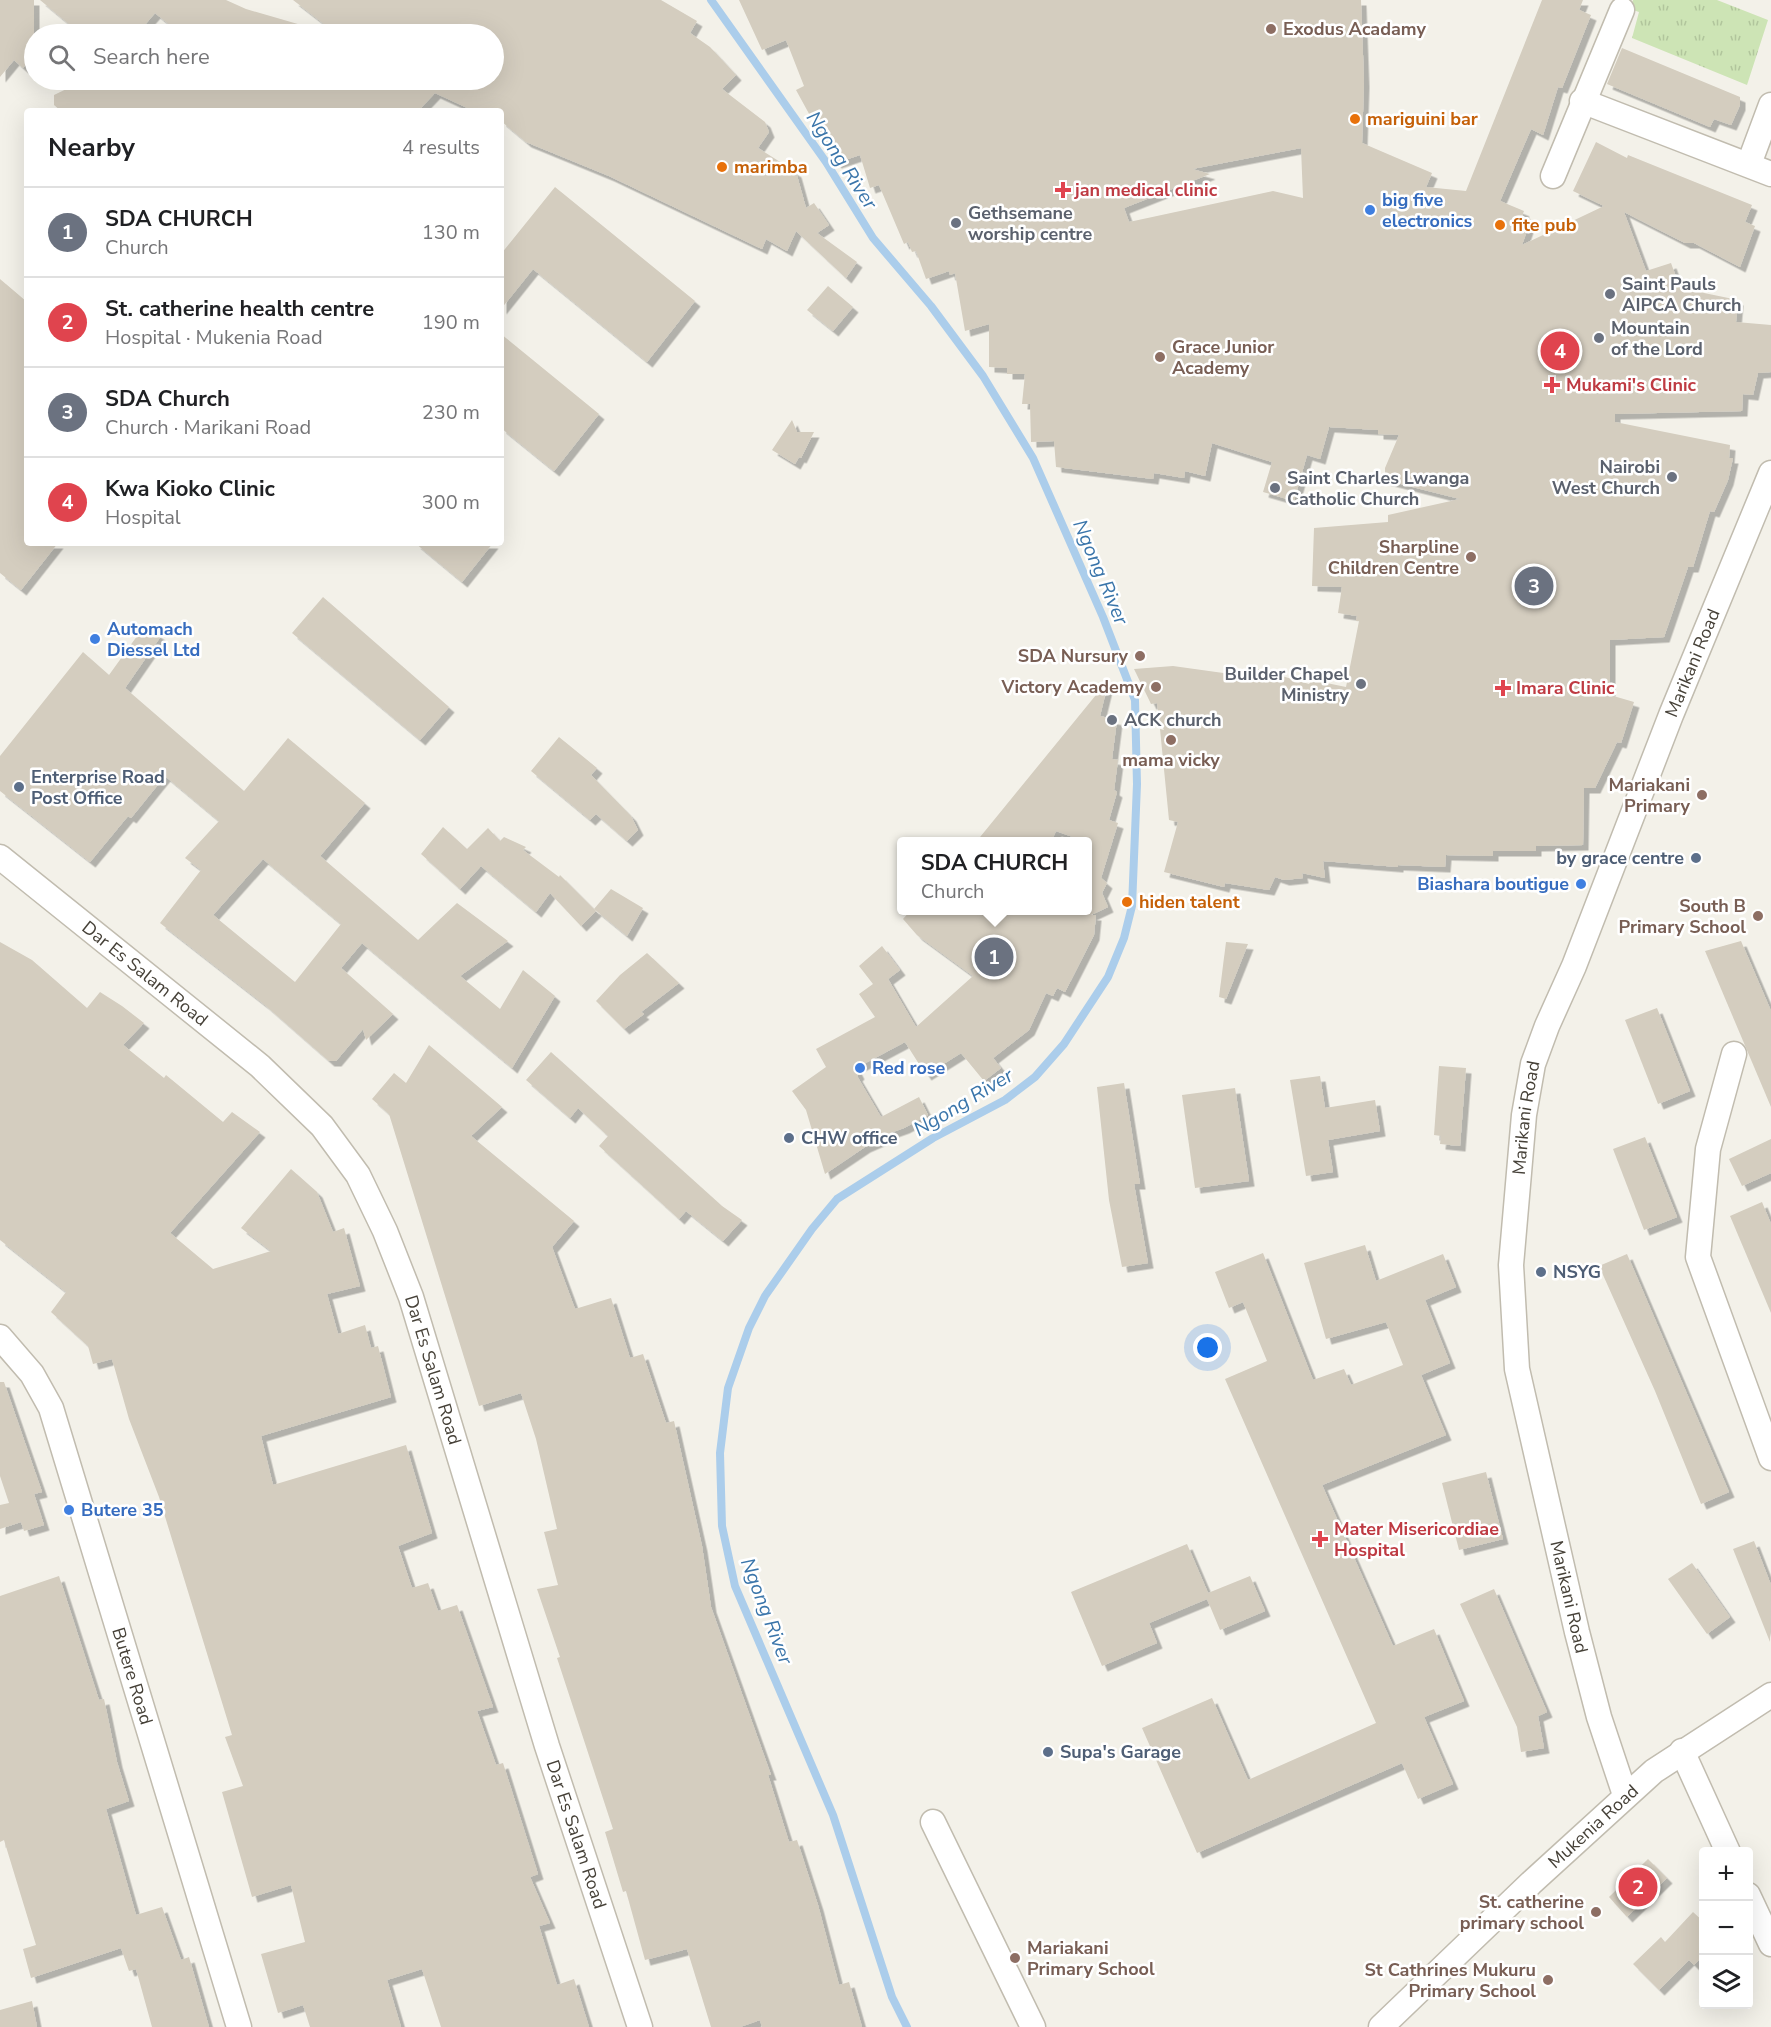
<!DOCTYPE html>
<meta charset="utf-8">
<style>
body{margin:0;font-family:"Nunito Sans",sans-serif;background:#f6f6f6;color:#202124}
.controls{position:absolute;right:18px;bottom:18px;display:grid;overflow:hidden;border-radius:6px;box-shadow:0 6px 24px #0002}
.controls button{width:54px;height:54px;display:grid;place-items:center;padding:0;border:0;border-bottom:2px solid #e0e0e0;background:#fff;color:#202124;font:30px sans-serif}
.you{position:absolute;left:1208px;top:1348px;width:21px;height:21px;margin:-15px;border:4px solid #fff;border-radius:50%;background:#1a73e8;box-shadow:0 0 0 9px #1a73e833}
.badge{display:grid;place-items:center;width:39px;height:39px;border-radius:50%;background:#7c3aed;color:#fff;font-size:20px;font-weight:700}
.pin{position:absolute;translate:-50% -50%;border:3px solid #fff;box-shadow:0 2px 6px #0006}
.popup{position:absolute;left:897px;top:837px;width:195px;height:78px;box-sizing:border-box;display:grid;place-content:center;border-radius:6px;background:#fff;filter:drop-shadow(0 2px 4px #0005);font-size:20px;white-space:nowrap;color:#757577}
.popup b{font-size:22px;color:#202124}
.popup::after{content:'';position:absolute;left:50%;top:100%;margin-left:-12px;border:12px solid transparent;border-top-color:#fff}
.list{margin:0;padding:0;list-style:none}
h2{display:flex;justify-content:space-between;align-items:center;height:78px;margin:0;padding:0 24px;font-size:26px}
h2 small{font-size:20px;font-weight:400;color:#757577}
.list li{display:grid;grid-template-columns:39px 1fr auto;gap:18px;align-items:center;box-sizing:border-box;height:90px;padding:0 24px;border-top:2px solid #e0e0e0}
.list b{display:block;font-size:22px;white-space:nowrap}
.list p{margin:0;font-size:20px;white-space:nowrap;color:#757577}
.list em{font-size:20px;font-style:normal;color:#757577}
.icon{flex:none;width:33px;height:33px;fill:none;stroke:currentColor;stroke-width:2;stroke-linecap:round;stroke-linejoin:round}
.map{position:relative;flex:none;width:1771px;height:2027px;overflow:hidden}
.search{position:absolute;background:#fff;box-shadow:0 6px 24px #0002;left:24px;top:24px;width:480px;height:66px;display:flex;align-items:center;gap:15px;box-sizing:border-box;padding:0 21px;border-radius:33px;color:#757577;font-size:22px}
.panel{position:absolute;background:#fff;box-shadow:0 6px 24px #0002;left:24px;top:108px;width:480px;height:438px;border-radius:6px}
.map>svg:first-child{display:block}
</style>
<div class="map">
<svg width="1771" height="2027" viewBox="0 0 1771 2027">
<defs>
<pattern id="grass-tufts" width="24" height="20" patternUnits="userSpaceOnUse" patternTransform="scale(1.5)"><rect width="24" height="20" fill="#cde4b5"/><path d="M3 7l-1-3M5 7V3M7 7l1-3M15 17l-1-3M17 17v-4M19 17l1-3" fill="none" stroke="#b1c59c"/></pattern>
<filter id="shadow"><feDropShadow dx="5.5" dy="5.5" stdDeviation="0" flood-color="#0004"/></filter>
</defs>
<rect width="100%" height="100%" fill="#f3f1e9"/>
<!-- grass -->
<path fill="url(#grass-tufts)" d="M1633 0H1717L1768 20 1747 85 1632 38 1639 12 1630 9Z"/>
<g fill="none" stroke-linecap="round" stroke-linejoin="round">
<!-- stream -->
<path stroke="#abcdeb" stroke-width="8" d="M711 0 826 162 873 238 931 306 983 376 1033 458 1103 617 1135 700 1137 784 1132 906 1124 938 1108 977 1064 1044 1035 1077 1005 1100 933 1138 837 1199 812 1229 765 1296 749 1328 728 1388 720 1453 722 1526 735 1586 833 1815 892 1997 907 2027"/>
</g>
<!-- building -->
<g fill="#d4cdbf" fill-rule="evenodd" filter="url(#shadow)">
<path d="M0 0H34V55L23 68 14 60 0 77Z"/>
<path d="M40 0H226L246 9 315 29 314 34H181L155 13 137 34H81Z"/>
<path d="M293 0H661L697 21 690 33 710 47 736 75 722 89 765 122 769 132 758 148 796 172 806 208 814 203 829 225 817 233 857 262 846 278 796 231 787 251 766 239 762 249 609 176 526 142 501 121V111H474L435 93 418 111H61L54 105V95L85 80H494V34H337Z"/>
<path d="M739 0H1361L1364 82 1362 143 1432 173 1426 187 1466 191 1542 0H1583L1579 10 1591 15 1562 88 1558 87 1543 135 1531 129 1500 201 1524 211 1522 216 1531 219 1522 245 1604 206 1573 191 1596 142 1627 158 1628 155 1752 205 1745 222 1755 226 1740 267 1694 243H1685L1624 212 1646 271 1671 263 1680 288 1738 300 1736 322 1771 325V372L1758 373 1753 395 1743 394 1742 411 1615 414V422L1730 445 1729 458H1733L1728 480 1714 512 1710 511 1693 567H1688L1664 637 1610 640V695L1634 702 1621 743 1617 742 1595 788H1584L1583 845 1536 846V851H1493V856L1446 855 1445 867 1398 865V867L1323 861 1325 878 1302 873 1303 878 1284 880 1275 877 1269 890 1225 883 1224 887 1164 872 1178 822 1169 820 1160 729 1164 730 1159 719 1157 703 1151 704 1134 669 1173 666 1252 677 1254 668 1309 684 1312 680 1346 687 1359 621H1356L1357 616 1338 613 1342 587 1312 586 1314 528 1388 522V515L1460 499 1385 480V468L1399 435 1378 434V430L1329 427 1320 459 1307 455 1294 501 1263 492 1272 462 1212 443 1205 476 1185 471 1184 478 1154 473 1153 479 1056 467 1054 441 1031 442 1030 404H1022L1025 374H1007V368L989 367V324L965 331 955 273 950 275 949 271 926 279 916 251 912 252 908 242 904 244 879 185 870 188 860 155 836 163 796 90 804 86 786 40 762 50ZM1301 148 1303 198 1273 191 1129 222 1124 208 1210 174 1192 169Z"/>
<path d="M1622 48 1740 97V105L1731 125 1714 119 1710 127 1607 84Z"/>
<path d="M555 187 695 301 647 362 533 269 501 309V254Z"/>
<path d="M0 279 27 302V543H58L21 590 0 573Z"/>
<path d="M828 286 853 307 833 331 807 310Z"/>
<path d="M501 334 599 414 554 471 501 428Z"/>
<path d="M792 420 797 432H814L801 458 799 457 795 464 772 450Z"/>
<path d="M415 543H493L462 582Z"/>
<path d="M323 597 449 707 420 740 292 633Z"/>
<path d="M145 625 161 636 125 688 244 791 288 738 365 803 320 856 418 940 457 903 508 941 460 976 500 1009 523 970 555 996 512 1068 362 943 341 968 393 1014 366 1040 363 1029 336 1061H329L265 1005 160 923 201 870 185 858 219 821 165 776 131 818 128 816 90 862 0 791V756L83 652 109 675ZM263 859 341 924 295 982 213 915Z"/>
<path d="M1109 679 1100 716 1117 720 1112 759 1118 760 1114 790 1117 792 1109 820 1118 823 1101 878 1107 883 1102 893 1108 907 1091 915H1096L1094 935 1065 992 1057 988 1053 996 1046 993 1029 1030 993 1058 1001 1068 984 1081 961 1053 926 1075 905 1042 856 1068 859 1074 857 1076 881 1117 919 1097 928 1115 904 1128 887 1134 888 1137 865 1147 825 1174 806 1110 792 1091 826 1067 816 1049 875 1017 859 994 873 984 859 966 882 946 900 970 888 979 916 1027 973 976 917 935 903 919 911 910H1016L1014 915H1087V842L1056 831 1051 842H976Z"/>
<path d="M559 737 597 768 591 775 631 816 638 830 627 841 596 814 590 820 531 771Z"/>
<path d="M443 827 467 849 488 828 500 841 504 837 526 847 523 850 559 877 560 875 596 911 581 926 550 893 536 912 481 866 460 889 421 854Z"/>
<path d="M611 889 643 908 627 936 594 909Z"/>
<path d="M1741 941 1771 1011V1107L1705 951Z"/>
<path d="M0 942 32 960 87 1008 100 992 122 1006 144 1023 123 1045 164 1078 166 1075 223 1122 232 1112 260 1132 170 1233 213 1269 271 1251 241 1228 291 1169 317 1192 333 1232 344 1228 360 1286 327 1294 338 1334 365 1325 371 1348 378 1346 391 1397 261 1436 273 1485 406 1445 432 1533 398 1546 412 1588 428 1583 438 1611 457 1605 493 1707 477 1711 496 1765 503 1763 538 1874 530 1877 550 1923 539 1926 557 1985 574 1979 589 2027H441L422 1969 387 1980 401 2027H310L303 2005 278 2013 261 1954 305 1942 291 1885 252 1897 222 1792 243 1786 225 1737 232 1735 159 1497 129 1419 112 1359 93 1364 88 1346 51 1312 66 1292 0 1240Z"/>
<path d="M1226 942 1248 944 1226 999 1219 997Z"/>
<path d="M647 953 679 983 641 1012 644 1014 624 1029 596 1001 620 975Z"/>
<path d="M1657 1008 1690 1091 1658 1104 1625 1020Z"/>
<path d="M429 1045 502 1107 471 1136 574 1221 552 1247 575 1309 611 1298 630 1358 643 1354 666 1423 674 1421 702 1546 711 1607 771 1775H768L789 1842 797 1840 818 1905 839 1985 849 1982 862 2027H762L760 2020 740 2027H711L687 1949 645 1960 626 1891 623 1892 605 1832 613 1829 557 1658 560 1657 537 1589 558 1585 544 1532 557 1529 536 1439 521 1393 479 1406 389 1114 372 1099 394 1073 406 1083Z"/>
<path d="M551 1052 722 1206 742 1220 723 1241 686 1211 679 1219 599 1146 608 1136 578 1108 570 1118 526 1080Z"/>
<path d="M1439 1066 1466 1068 1460 1146 1440 1144 1441 1136 1434 1135Z"/>
<path d="M1320 1076 1325 1108 1375 1100 1380 1131 1328 1140 1333 1172 1306 1176 1290 1080Z"/>
<path d="M1124 1083 1140 1184H1134L1148 1263 1122 1267 1109 1200 1097 1087Z"/>
<path d="M1235 1088 1249 1181 1195 1188 1182 1095Z"/>
<path d="M1645 1137 1677 1217 1644 1230 1613 1149Z"/>
<path d="M1771 1139V1173L1742 1186 1729 1159Z"/>
<path d="M1762 1202 1771 1224V1313L1730 1216Z"/>
<path d="M1365 1245 1376 1281 1443 1254 1456 1287 1425 1300 1450 1363 1421 1375 1446 1435 1322 1485 1393 1646 1434 1629 1464 1701 1424 1717 1453 1784 1418 1799 1402 1763 1197 1853 1142 1728 1212 1698 1248 1780 1376 1723 1225 1379 1267 1361 1243 1302 1229 1308 1215 1272 1263 1253 1313 1380 1344 1369 1351 1385 1403 1365 1386 1322 1326 1339 1304 1263Z"/>
<path d="M1627 1254 1729 1492 1701 1504 1655 1391 1599 1266Z"/>
<path d="M0 1382H4L42 1492 34 1494 44 1525 24 1531 21 1522 0 1529V1505L9 1503 0 1476Z"/>
<path d="M1486 1472 1503 1539 1459 1550 1442 1483Z"/>
<path d="M1754 1541 1771 1585 1770 1642 1733 1549Z"/>
<path d="M1187 1544 1208 1593 1250 1576 1265 1611 1220 1630 1207 1599 1149 1623 1157 1643 1102 1666 1071 1592Z"/>
<path d="M1692 1563 1730 1617 1707 1634 1668 1579Z"/>
<path d="M59 1576 99 1700 104 1699 117 1762 129 1801 106 1809 136 1915 162 1907 181 1960 189 1957 209 2027H152L136 1969 129 1971 121 1948 31 1978 23 1949 36 1945 4 1840 0 1842V1596Z"/>
<path d="M1494 1589 1547 1712 1538 1716 1544 1748 1521 1752 1517 1727 1460 1604Z"/>
<path d="M1648 1859 1667 1878 1627 1917 1609 1897Z"/>
<path d="M1693 1912 1704 1922V1955L1694 1965 1689 1960 1659 1990 1633 1964 1661 1937 1665 1942Z"/>
<path d="M32 2001 37 2027H0V2010Z"/>
</g>
<g fill="none" stroke-linecap="round" stroke-linejoin="round">
<defs>
<g id="minor">
<path d="M1582 101 1771 174"/>
<path d="M1749 164 1771 105"/>
<path d="M1553 176 1622 10"/>
<path id="s1" d="M0 857 260 1066 322 1126 358 1175 385 1231 411 1297 547 1746 640 2027"/>
<path d="M1734 1054 1708 1149 1698 1257 1771 1458"/>
<path id="s2" d="M0 1337 32 1374 51 1408 239 2027"/>
<path d="M1682 1751 1728 1852"/>
<path id="s3" d="M1625 1795 1599 1717 1577 1632 1517 1369 1511 1265 1524 1115 1533 1064 1547 1026 1574 966 1671 715 1771 473"/>
<path d="M933 1822 1033 2027"/>
<path d="M1748 1895 1771 1944"/>
<path id="s4" d="M1381 2027 1531 1883 1654 1771 1771 1695"/>
</g>
</defs>
<!-- minor casing -->
<use href="#minor" stroke="#c1bcaf" stroke-width="27"/>
<!-- minor -->
<use href="#minor" stroke="#fff" stroke-width="24"/>
</g>
<!-- markers -->
<g fill="#8d6e63" stroke="#fff" stroke-width="2">
<circle cx="1271" cy="29" r="6"/>
<circle cx="1160" cy="357" r="6"/>
<circle cx="1471" cy="557" r="6"/>
<circle cx="1140" cy="656" r="6"/>
<circle cx="1156" cy="687" r="6"/>
<circle cx="1171" cy="740" r="6"/>
<circle cx="1702" cy="795" r="6"/>
<circle cx="1758" cy="916" r="6"/>
<circle cx="1596" cy="1912" r="6"/>
<circle cx="1015" cy="1958" r="6"/>
<circle cx="1548" cy="1980" r="6"/>
</g>
<g fill="#e8710a" stroke="#fff" stroke-width="2">
<circle cx="1355" cy="119" r="6"/>
<circle cx="722" cy="167" r="6"/>
<circle cx="1500" cy="225" r="6"/>
<circle cx="1127" cy="902" r="6"/>
</g>
<g fill="#e0444e" stroke="#fff" stroke-width="2">
<path d="M1060 181h6v6h6v6h-6v6h-6v-6h-6v-6h6z"/>
<path d="M1549 376h6v6h6v6h-6v6h-6v-6h-6v-6h6z"/>
<path d="M1500 679h6v6h6v6h-6v6h-6v-6h-6v-6h6z"/>
<path d="M1317 1530h6v6h6v6h-6v6h-6v-6h-6v-6h6z"/>
</g>
<g fill="#3f7fe0" stroke="#fff" stroke-width="2">
<circle cx="1370" cy="210" r="6"/>
<circle cx="95" cy="639" r="6"/>
<circle cx="1581" cy="884" r="6"/>
<circle cx="860" cy="1068" r="6"/>
<circle cx="69" cy="1510" r="6"/>
</g>
<g fill="#6b7280" stroke="#fff" stroke-width="2">
<circle cx="956" cy="223" r="6"/>
<circle cx="1610" cy="294" r="6"/>
<circle cx="1599" cy="338" r="6"/>
<circle cx="1672" cy="477" r="6"/>
<circle cx="1275" cy="488" r="6"/>
<circle cx="1361" cy="684" r="6"/>
<circle cx="1112" cy="720" r="6"/>
</g>
<g fill="#5c6f8a" stroke="#fff" stroke-width="2">
<circle cx="19" cy="787" r="6"/>
<circle cx="1696" cy="858" r="6"/>
<circle cx="789" cy="1138" r="6"/>
<circle cx="1541" cy="1272" r="6"/>
<circle cx="1048" cy="1752" r="6"/>
</g>
<g text-anchor="middle" stroke-width="5" stroke-linejoin="round" paint-order="stroke">
<!-- education labels -->
<g font-size="18" font-weight="bold" fill="#785e54" stroke="#fff" text-anchor="end">
<text x="1283" y="35" text-anchor="start">Exodus Acadamy</text>
<text x="1172" y="353" text-anchor="start">Grace Junior<tspan x="1172" dy="21">Academy</tspan></text>
<text x="1459" y="553">Sharpline<tspan x="1459" dy="21">Children Centre</tspan></text>
<text x="1128" y="662">SDA Nursury</text>
<text x="1144" y="693">Victory Academy</text>
<text x="1171" y="766" text-anchor="middle">mama vicky</text>
<text x="1690" y="791">Mariakani<tspan x="1690" dy="21">Primary</tspan></text>
<text x="1746" y="912">South B<tspan x="1746" dy="21">Primary School</tspan></text>
<text x="1584" y="1908">St. catherine<tspan x="1584" dy="21">primary school</tspan></text>
<text x="1027" y="1954" text-anchor="start">Mariakani<tspan x="1027" dy="21">Primary School</tspan></text>
<text x="1536" y="1976">St Cathrines Mukuru<tspan x="1536" dy="21">Primary School</tspan></text>
</g>
<!-- food labels -->
<g font-size="18" font-weight="bold" fill="#c56008" stroke="#fff" text-anchor="start">
<text x="1367" y="125">mariguini bar</text>
<text x="734" y="173">marimba</text>
<text x="1512" y="231">fite pub</text>
<text x="1139" y="908">hiden talent</text>
</g>
<!-- health labels -->
<g font-size="18" font-weight="bold" fill="#be3a42" stroke="#fff" text-anchor="start">
<text x="1075" y="196">jan medical clinic</text>
<text x="1566" y="391">Mukami's Clinic</text>
<text x="1516" y="694">Imara Clinic</text>
<text x="1334" y="1535">Mater Misericordiae<tspan x="1334" dy="21">Hospital</tspan></text>
</g>
<!-- shop labels -->
<g font-size="18" font-weight="bold" fill="#366cbe" stroke="#fff" text-anchor="start">
<text x="1382" y="206">big five<tspan x="1382" dy="21">electronics</tspan></text>
<text x="107" y="635">Automach<tspan x="107" dy="21">Diessel Ltd</tspan></text>
<text x="1569" y="890" text-anchor="end">Biashara boutigue</text>
<text x="872" y="1074">Red rose</text>
<text x="81" y="1516">Butere 35</text>
</g>
<!-- worship labels -->
<g font-size="18" font-weight="bold" fill="#5b616d" stroke="#fff" text-anchor="start">
<text x="968" y="219">Gethsemane<tspan x="968" dy="21">worship centre</tspan></text>
<text x="1622" y="290">Saint Pauls<tspan x="1622" dy="21">AIPCA Church</tspan></text>
<text x="1611" y="334">Mountain<tspan x="1611" dy="21">of the Lord</tspan></text>
<text x="1660" y="473" text-anchor="end">Nairobi<tspan x="1660" dy="21">West Church</tspan></text>
<text x="1287" y="484">Saint Charles Lwanga<tspan x="1287" dy="21">Catholic Church</tspan></text>
<text x="1349" y="680" text-anchor="end">Builder Chapel<tspan x="1349" dy="21">Ministry</tspan></text>
<text x="1124" y="726">ACK church</text>
</g>
<!-- street labels -->
<g font-size="18" fill="#464138" stroke="#fff">
<text dy="6" stroke="none"><textPath href="#s3" startOffset="1178">Marikani Road</textPath></text>
<text dy="6" stroke="none"><textPath href="#s1" startOffset="186">Dar Es Salam Road</textPath></text>
<text dy="6" stroke="none"><textPath href="#s3" startOffset="692">Marikani Road</textPath></text>
<text dy="6" stroke="none"><textPath href="#s1" startOffset="690">Dar Es Salam Road</textPath></text>
<text transform="translate(1569 1597) rotate(77)" y="6">Marikani Road</text>
<text dy="6" stroke="none"><textPath href="#s2" startOffset="368">Butere Road</textPath></text>
<text dy="6" stroke="none"><textPath href="#s4" startOffset="292">Mukenia Road</textPath></text>
<text dy="6" stroke="none"><textPath href="#s1" startOffset="1176">Dar Es Salam Road</textPath></text>
</g>
<!-- service labels -->
<g font-size="18" font-weight="bold" fill="#4e5e75" stroke="#fff" text-anchor="start">
<text x="31" y="783">Enterprise Road<tspan x="31" dy="21">Post Office</tspan></text>
<text x="1684" y="864" text-anchor="end">by grace centre</text>
<text x="801" y="1144">CHW office</text>
<text x="1553" y="1278">NSYG</text>
<text x="1060" y="1758">Supa's Garage</text>
</g>
<!-- water labels -->
<g font-size="20" font-style="italic" fill="#3a75aa" stroke="#fff">
<text transform="translate(842 160) rotate(57)" y="7">Ngong River</text>
<text transform="translate(1101 572) rotate(67)" y="7">Ngong River</text>
<text transform="translate(963 1102) rotate(-31)" y="7">Ngong River</text>
<text transform="translate(767 1611) rotate(69)" y="7">Ngong River</text>
</g>
</g>
</svg>
<div class="controls">
<button>+</button>
<button>−</button>
<button><svg class="icon" aria-label="layers" viewBox="0 0 24 24"><path d="M12 4l9 5-9 5-9-5zM3 14l9 5 9-5"/></svg></button>
</div>
<div class="you"></div>
<div class="pin badge" style="left:994px;top:957px;background:#6b7280">1</div>
<div class="popup"><b>SDA CHURCH</b>Church</div>
<div class="pin badge" style="left:1638px;top:1887px;background:#e0444e">2</div>
<div class="pin badge" style="left:1534px;top:586px;background:#6b7280">3</div>
<div class="pin badge" style="left:1560px;top:351px;background:#e0444e">4</div>
<div class="search"><svg class="icon" aria-label="search" viewBox="0 0 24 24"><circle cx="10" cy="10" r="6"/><path d="M15 15l6 6"/></svg>Search here</div>
<section class="panel">
<h2>Nearby<small>4 results</small></h2>
<ul class="list">
<li><span class="badge" style="background:#6b7280">1</span><div><b>SDA CHURCH</b><p>Church</p></div><em>130 m</em></li>
<li><span class="badge" style="background:#e0444e">2</span><div><b>St. catherine health centre</b><p>Hospital · Mukenia Road</p></div><em>190 m</em></li>
<li><span class="badge" style="background:#6b7280">3</span><div><b>SDA Church</b><p>Church · Marikani Road</p></div><em>230 m</em></li>
<li><span class="badge" style="background:#e0444e">4</span><div><b>Kwa Kioko Clinic</b><p>Hospital</p></div><em>300 m</em></li>
</ul>
</section>
</div>
